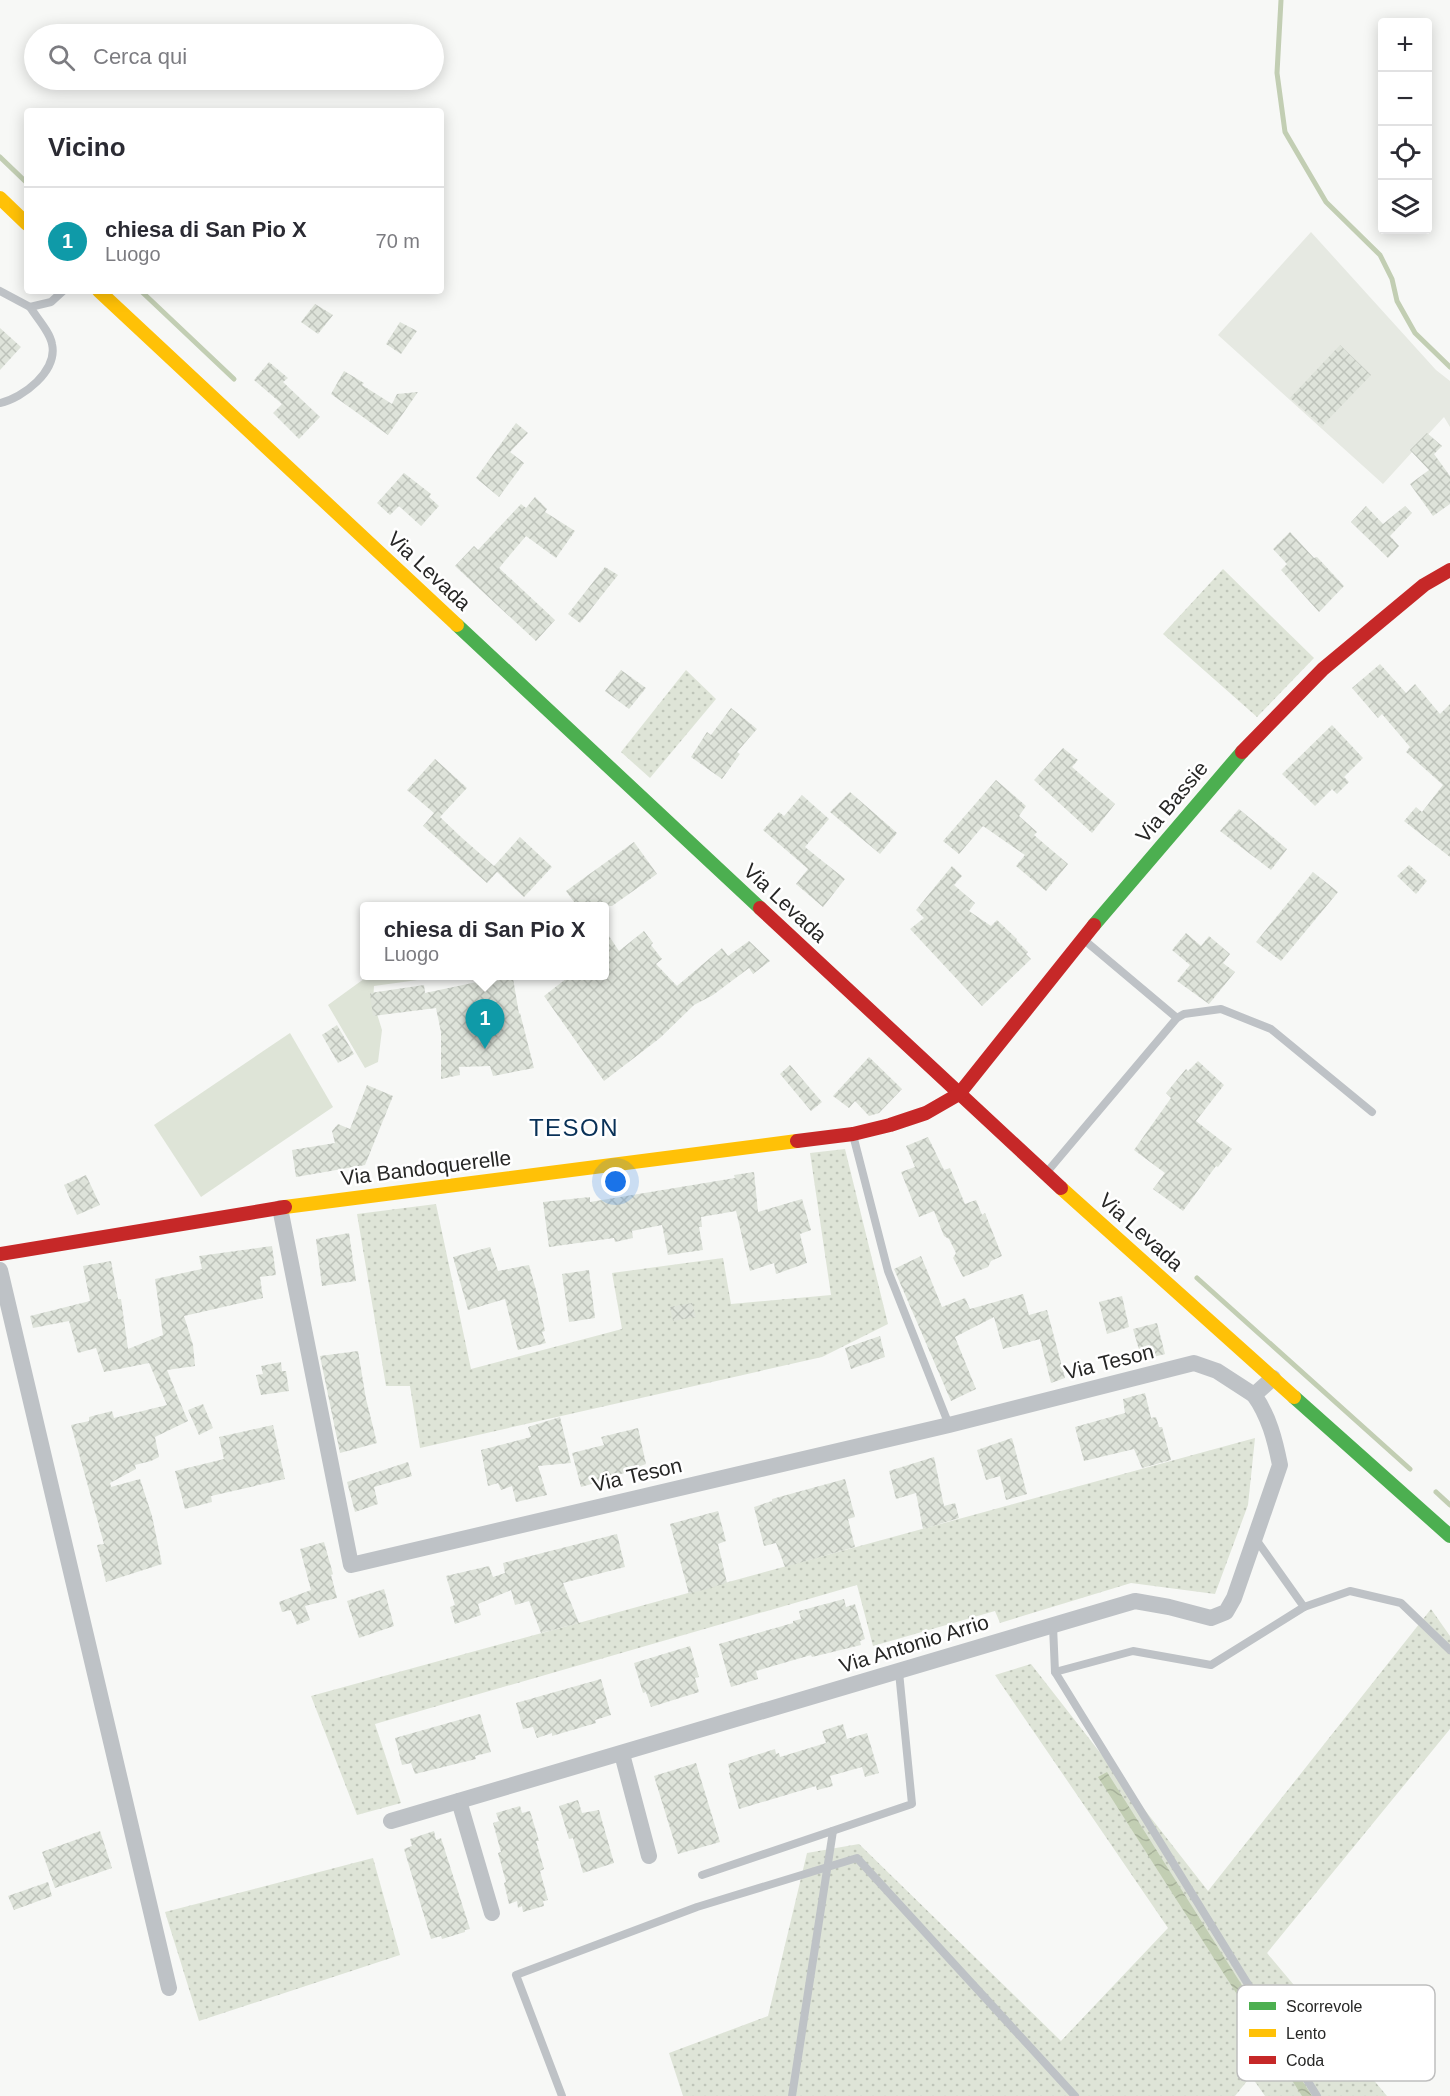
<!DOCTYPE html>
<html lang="it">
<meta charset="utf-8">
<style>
body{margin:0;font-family:Arial,sans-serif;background:#f2f2f3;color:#2b2b33}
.controls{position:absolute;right:18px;top:18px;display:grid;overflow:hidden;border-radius:6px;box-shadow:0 3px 15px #0003}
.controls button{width:54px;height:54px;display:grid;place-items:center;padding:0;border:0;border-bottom:2px solid #e1e1e2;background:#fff;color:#2b2b33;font:30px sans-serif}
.you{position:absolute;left:616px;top:1182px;width:21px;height:21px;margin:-15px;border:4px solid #fff;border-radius:50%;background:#1a73e8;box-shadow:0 0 0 9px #1a73e833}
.badge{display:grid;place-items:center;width:39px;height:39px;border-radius:50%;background:#70706f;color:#fff;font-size:20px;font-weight:700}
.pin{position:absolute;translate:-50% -50px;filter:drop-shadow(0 2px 3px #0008)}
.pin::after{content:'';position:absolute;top:32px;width:21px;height:18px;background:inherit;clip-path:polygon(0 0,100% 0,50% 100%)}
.popup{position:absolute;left:360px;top:902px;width:249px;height:78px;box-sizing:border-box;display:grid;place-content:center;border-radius:6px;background:#fff;filter:drop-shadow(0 2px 4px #0005);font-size:20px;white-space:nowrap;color:#7c7c81}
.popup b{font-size:22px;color:#2b2b33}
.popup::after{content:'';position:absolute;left:50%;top:100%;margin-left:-12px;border:12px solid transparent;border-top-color:#fff}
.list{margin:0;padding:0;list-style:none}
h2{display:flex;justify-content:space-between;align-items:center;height:78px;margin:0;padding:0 24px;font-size:26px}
h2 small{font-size:20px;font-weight:400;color:#7c7c81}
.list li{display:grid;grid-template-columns:39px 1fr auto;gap:18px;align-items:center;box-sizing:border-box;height:108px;padding:0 24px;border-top:2px solid #e1e1e2}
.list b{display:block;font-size:22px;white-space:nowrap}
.list p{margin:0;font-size:20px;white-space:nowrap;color:#7c7c81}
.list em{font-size:20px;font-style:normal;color:#7c7c81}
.icon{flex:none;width:33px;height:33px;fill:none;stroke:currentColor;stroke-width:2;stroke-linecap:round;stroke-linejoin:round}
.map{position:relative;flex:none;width:1450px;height:2096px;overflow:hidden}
.search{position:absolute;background:#fff;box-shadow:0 3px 15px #0003;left:24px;top:24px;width:420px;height:66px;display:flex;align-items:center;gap:15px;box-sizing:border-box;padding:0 21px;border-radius:33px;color:#7c7c81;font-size:22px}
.panel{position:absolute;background:#fff;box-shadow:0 3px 15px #0003;left:24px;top:108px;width:420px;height:186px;border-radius:6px}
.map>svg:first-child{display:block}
</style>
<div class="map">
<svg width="1450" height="2096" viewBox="0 0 1450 2096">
<defs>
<pattern id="grass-dots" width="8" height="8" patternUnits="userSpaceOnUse" patternTransform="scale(1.5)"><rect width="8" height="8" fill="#dee4d7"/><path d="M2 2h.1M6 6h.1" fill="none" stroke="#bec4b8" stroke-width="1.8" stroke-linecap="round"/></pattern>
<pattern id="water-waves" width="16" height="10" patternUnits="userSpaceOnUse" patternTransform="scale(1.5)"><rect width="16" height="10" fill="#c2ceb3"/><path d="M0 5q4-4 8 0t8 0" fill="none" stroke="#a7b19a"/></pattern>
<pattern id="building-cross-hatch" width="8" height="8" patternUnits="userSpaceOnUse" patternTransform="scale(1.5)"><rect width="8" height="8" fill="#dee3da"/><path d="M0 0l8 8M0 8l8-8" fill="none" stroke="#bec3bb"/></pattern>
</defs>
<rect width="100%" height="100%" fill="#f7f8f6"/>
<!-- built -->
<path fill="#e6e9e2" d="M1311 232 1436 370 1450 381V427L1444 417 1383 484 1218 335Z"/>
<!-- grass -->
<g fill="url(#grass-dots)">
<path d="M1223 569 1314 658 1257 717 1163 634Z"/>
<path d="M686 670 716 699 650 778 621 752Z"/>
<path d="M845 1149 888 1324 822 1357 420 1448 410 1386H386L357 1214 436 1204 471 1369 622 1329 612 1273 723 1258 731 1304 831 1295 810 1153Z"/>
<path d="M1255 1438 1248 1505 1215 1594 1131 1583 1000 1623 995 1611 873 1646 857 1585 375 1724 401 1803 357 1815 311 1696Z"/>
<path d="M1431 1609 1450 1636V1729L1267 1953 1387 2096H1265L1251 2076 1235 2096H683L669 2053 768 2016 807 1853 859 1844 1061 2041 1168 1928 995 1675 1031 1664 1208 1891Z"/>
<path d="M373 1858 400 1955 199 2021 165 1912Z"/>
</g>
<!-- park -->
<g fill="#dee4d7">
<path d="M368 976H482L425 979 374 986 373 1001 382 1030 378 1062 365 1068 328 1005Z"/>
<path d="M290 1033 333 1107 201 1197 154 1125Z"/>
</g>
<!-- water -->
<path fill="url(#water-waves)" d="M1107 1772 1312 2096H1302L1098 1777Z"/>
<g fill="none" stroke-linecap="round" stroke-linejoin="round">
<!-- stream -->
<g stroke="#c2ceb3" stroke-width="5">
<path d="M1281 0 1277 73 1285 132 1326 202 1380 255 1392 279 1397 301 1415 333 1450 367"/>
<path d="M0 157 27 183"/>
<path d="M141 291 234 379"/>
<path d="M1197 1278 1410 1469"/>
<path d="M1436 1492 1450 1505"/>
</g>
</g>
<!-- building -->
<g fill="url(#building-cross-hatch)">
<path d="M315 304 333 315 318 334 301 322Z"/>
<path d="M400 322 417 331 401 354 386 344Z"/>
<path d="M0 328 21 347 0 370Z"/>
<path d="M1340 345 1371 375 1322 426 1290 398Z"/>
<path d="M269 362 288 378 283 382 320 417 299 439 273 413 282 404 254 380Z"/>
<path d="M344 371 364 383 362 385 392 404 397 394 418 392 388 435 331 394Z"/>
<path d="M516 423 528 433 510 452 524 463 499 497 476 478Z"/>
<path d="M1427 433 1442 446 1434 454 1450 476V504L1433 516 1410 484 1429 470 1410 450Z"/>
<path d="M404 473 431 494 429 497 439 506 421 526 399 506 390 515 377 503Z"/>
<path d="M535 497 547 509 545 512 575 531 556 558 526 536 499 568 555 620 536 641 455 566 474 546 478 550 521 504 526 508Z"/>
<path d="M1366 506 1383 524 1405 506 1412 513 1390 536 1399 546 1388 558 1351 522Z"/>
<path d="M1290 532 1314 558 1317 557 1344 586 1319 612 1281 570 1287 564 1273 549Z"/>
<path d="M605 567 618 575 580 623 568 614Z"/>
<path d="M1380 664 1406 693 1415 684 1440 714 1450 704V857L1404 821 1416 807 1422 812 1443 785 1406 752 1410 747 1382 714 1378 718 1352 688Z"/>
<path d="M621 670 646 688 629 709 605 691Z"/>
<path d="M731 708 757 729 737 752 740 754 722 779 691 757 707 732 711 735Z"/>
<path d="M1332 725 1363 758 1344 777 1349 782 1337 794 1332 789 1315 806 1282 774Z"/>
<path d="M1063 748 1078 760 1072 767 1115 804 1092 833 1034 780Z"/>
<path d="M435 759 467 788 440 817 461 837 494 866 520 837 552 867 524 897 497 872 487 883 423 826 434 813 407 790Z"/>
<path d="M996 780 1026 806 1019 816 1037 832 1034 835 1068 864 1046 891 1016 866 1025 855 983 826 959 854 943 841Z"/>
<path d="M850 792 897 833 880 854 830 812Z"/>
<path d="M802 795 829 819 805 847 845 879 823 907 796 884 808 869 763 830 779 812 784 816Z"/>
<path d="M1239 809 1287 849 1271 870 1220 831Z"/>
<path d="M634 842 657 874 612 906H577L566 891Z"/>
<path d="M1409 865 1427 881 1416 894 1397 876Z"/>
<path d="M952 866 962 876 954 885 975 903 969 911 991 926 997 920 1017 939 1016 940 1028 952 1026 954 1031 959 982 1006 910 929 924 918 916 910Z"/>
<path d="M1313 872 1338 892 1281 961 1256 942Z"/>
<path d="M605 930 619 951 644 931 653 943 651 945 662 959 656 964 677 986 722 948 728 956 749 941 770 961 753 974 749 968 713 995 694 1005 660 1038 604 1081 544 996 571 975H605Z"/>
<path d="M1186 933 1201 946 1209 936 1230 954 1223 963 1235 972 1209 1004 1177 981 1190 965 1172 950Z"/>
<path d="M513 978 519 1014 520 1013 534 1068 493 1076 490 1066 459 1067 460 1075 441 1079V1032L436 1008 373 1016 370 993 424 985 425 993 477 982 478 984Z"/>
<path d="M337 1025 354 1054 338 1063 322 1035Z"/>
<path d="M869 1057 902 1089 879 1113 869 1116 855 1101 849 1108 833 1096Z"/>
<path d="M1198 1061 1224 1085 1196 1121 1232 1149 1218 1167 1216 1166 1183 1211 1153 1189 1165 1173 1134 1150 1171 1098 1166 1093 1186 1069 1188 1071Z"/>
<path d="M790 1065 822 1102 811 1111 780 1074Z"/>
<path d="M367 1085 393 1096 365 1165 296 1177 292 1150 335 1143 332 1131 338 1124 350 1129Z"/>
<path d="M928 1137 944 1170 950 1168 965 1204 976 1200 982 1215 985 1213 1002 1256 991 1261 988 1267 963 1277 953 1258 956 1253 949 1239 944 1236 934 1211 919 1217 901 1172 915 1167 906 1146Z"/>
<path d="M754 1172 758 1212 802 1199 811 1230 800 1234 807 1263 776 1274 774 1263 750 1271 736 1211 701 1217 702 1227H699L703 1250 668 1255 662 1225 632 1231 633 1238 615 1242 614 1238 549 1247 543 1202 590 1197V1202L735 1178 734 1175Z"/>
<path d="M86 1175 100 1205 77 1215 64 1185Z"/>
<path d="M349 1233 356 1281 322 1286 316 1239Z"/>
<path d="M272 1246 276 1275 260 1277 263 1298 184 1316 193 1345 195 1366 167 1370 180 1402H178H180L188 1421 155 1437 159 1457 151 1461 135 1465 136 1469 110 1483 111 1487 140 1479 152 1516 162 1564 106 1582 97 1545 104 1544 71 1425 89 1421V1417L112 1411 114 1418 167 1405 149 1363 104 1372 96 1348 78 1353 69 1321 33 1328 30 1316 90 1301 83 1266 111 1261 118 1299H121L128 1349 163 1335 155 1279 202 1269 199 1256Z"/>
<path d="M490 1247 498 1271 529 1265 536 1290 545 1331 542 1332 546 1343 518 1350 505 1299 468 1310 453 1257Z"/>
<path d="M921 1256 942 1307 965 1298 970 1309 1023 1294 1029 1315 1047 1310 1065 1378 1051 1383 1040 1339 1003 1349 994 1317 955 1337 976 1389 951 1401 894 1269Z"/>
<path d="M589 1270 595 1318 569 1322 562 1274Z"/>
<path d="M1122 1296 1129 1327 1107 1334 1099 1302Z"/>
<path d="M692 1303 696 1317 673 1321 670 1307Z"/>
<path d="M1157 1323 1165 1354 1142 1360 1133 1329Z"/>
<path d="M880 1336 885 1357 851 1369 845 1348Z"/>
<path d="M358 1351 366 1399 377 1443 340 1453 320 1356Z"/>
<path d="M281 1362 282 1371H286L289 1391 261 1395 256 1375 263 1374 261 1366Z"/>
<path d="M1145 1393 1151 1418 1156 1417 1159 1427H1162L1171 1460 1142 1468 1134 1449 1084 1461 1075 1427 1125 1413 1123 1399Z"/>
<path d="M203 1404 213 1428 199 1435 188 1410Z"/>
<path d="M560 1417 571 1463 538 1466 547 1495 516 1502 512 1486 501 1490 498 1483 488 1486 481 1450 531 1437 528 1427Z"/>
<path d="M273 1425 285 1479 211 1496 212 1502 185 1509 175 1471 224 1459 219 1437Z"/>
<path d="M638 1428 646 1464 632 1469 633 1471 604 1478 605 1480 581 1487 572 1453 604 1445 601 1437Z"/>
<path d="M1012 1438 1027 1494 1006 1500 1000 1476 986 1480 977 1450Z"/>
<path d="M934 1457 944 1506 955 1503 959 1518 923 1529 916 1493 896 1499 889 1471Z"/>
<path d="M408 1462 412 1476 374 1487 378 1504 355 1512 347 1482Z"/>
<path d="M845 1479 855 1517 848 1519 855 1547 785 1567 776 1543 764 1546 754 1507 772 1501V1499Z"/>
<path d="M718 1511 726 1541 718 1544 727 1583 689 1594 670 1524Z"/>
<path d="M617 1534 625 1567 563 1583 579 1623 541 1633 529 1601 515 1605 511 1590 478 1604 481 1615 455 1624 450 1607 455 1605 446 1576 489 1566 493 1577 505 1573 503 1563Z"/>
<path d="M324 1542 333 1574 331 1575 337 1598 305 1606 310 1620 297 1625 291 1610 282 1612 279 1602 311 1590 300 1549Z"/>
<path d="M384 1589 394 1626 359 1638 347 1601Z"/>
<path d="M844 1599 846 1607 855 1604 865 1639 860 1641 861 1645 812 1657 811 1655 756 1671 758 1679 731 1687 719 1644 793 1623V1621L801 1619 799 1611Z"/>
<path d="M690 1646 699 1677 695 1678 699 1692 651 1707 646 1692 643 1693 634 1663Z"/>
<path d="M601 1679 611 1715 595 1720 596 1723 552 1736V1733L537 1738 533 1727 523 1729 516 1703Z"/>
<path d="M480 1714 491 1752 475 1756 476 1759 415 1774 411 1763 402 1765 395 1738Z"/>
<path d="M843 1724 847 1739 867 1733 879 1773 865 1777 862 1767 830 1776 833 1786 817 1790 816 1786 739 1809 729 1773 730 1772 728 1764 775 1749 776 1754 779 1753 780 1757 826 1743 822 1731Z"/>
<path d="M696 1763 720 1842 678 1854 654 1776Z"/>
<path d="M578 1800 582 1813 599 1810 614 1863 583 1873 573 1838 569 1839 559 1806Z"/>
<path d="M520 1806 522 1813 530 1811 539 1841H536L544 1869 540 1871 548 1900 543 1901 544 1906 523 1912 522 1906 518 1908 517 1901 509 1904 504 1883 506 1882 498 1853 501 1852 493 1823 499 1821 496 1813Z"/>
<path d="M100 1831 112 1868 55 1888 42 1852Z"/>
<path d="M434 1831 436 1840 441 1838 470 1929 465 1930V1932L442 1939 441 1936 431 1939 404 1849 412 1846 410 1839Z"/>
<path d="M48 1882 52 1896 14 1910 8 1896Z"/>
</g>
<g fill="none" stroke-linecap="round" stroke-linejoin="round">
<!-- lane -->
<g stroke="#bec2c6" stroke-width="8">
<path d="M0 291 30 307 51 302 63 291"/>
<path d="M0 403C23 398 58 371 52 344 50 332 37 318 30 307"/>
<path d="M1083 939 1177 1018"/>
<path d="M853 1135 888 1271 949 1425"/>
<path d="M1047 1172 1177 1018 1184 1014 1221 1009 1271 1029 1372 1112"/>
<path d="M1304 1607 1350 1591 1401 1603 1450 1650"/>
<path d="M1053 1626 1055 1672 1317 2096"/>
<path d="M1055 1672 1133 1651 1211 1665 1304 1607 1255 1538"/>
<path d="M702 1875 912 1804 899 1672"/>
<path d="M562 2096 516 1975 697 1907 857 1858 1075 2096"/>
<path d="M792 2096 833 1831"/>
</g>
<!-- street -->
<g stroke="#bec2c6" stroke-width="16">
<path d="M280 1208 351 1565 949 1425 1194 1363 1217 1371 1254 1395 1273 1378"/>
<path d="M0 1270 169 1988"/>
<path d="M622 1754 649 1856"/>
<path d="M459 1801 492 1913"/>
<path d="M391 1821 1135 1601 1169 1607 1211 1618 1226 1612 1234 1598 1280 1465C1275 1440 1269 1416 1254 1395"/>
</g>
<!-- fast -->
<g stroke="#4caf50" stroke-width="14">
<path d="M457 625 760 908"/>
<path d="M1094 925 1242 752"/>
<path d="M1294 1397 1450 1536"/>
</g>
<!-- slow -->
<g stroke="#ffc107" stroke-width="14">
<path d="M0 198 27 224"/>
<path d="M99 291 457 625"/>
<path d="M1061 1188 1294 1397"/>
<path d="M285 1207 797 1141"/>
</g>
<!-- jam -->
<g stroke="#c62828" stroke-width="14">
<path d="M1242 752 1323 669 1424 585 1450 570"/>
<path d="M760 908 1061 1188"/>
<path d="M797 1141 853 1134 890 1125 926 1113 959 1094 1094 925"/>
<path d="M0 1254 285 1207"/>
</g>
</g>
<g text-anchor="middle" stroke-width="5" stroke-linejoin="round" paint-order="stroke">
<!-- street labels -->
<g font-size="21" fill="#272726" stroke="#fff">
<text transform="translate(429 571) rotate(43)" y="7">Via Levada</text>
<text transform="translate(1172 802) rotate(-50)" y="7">Via Bassie</text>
<text transform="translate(785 903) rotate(43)" y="7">Via Levada</text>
<text transform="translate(426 1168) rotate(-7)" y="7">Via Bandoquerelle</text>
<text transform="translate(1141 1232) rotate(42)" y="7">Via Levada</text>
<text transform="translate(1109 1362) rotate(-14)" y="7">Via Teson</text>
<text transform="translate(637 1475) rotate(-13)" y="7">Via Teson</text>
<text transform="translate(914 1644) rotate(-17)" y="7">Via Antonio Arrio</text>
</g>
<!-- quarter labels -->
<g font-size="24" letter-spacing="1.5" fill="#093157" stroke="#fff">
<text x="574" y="1136">TESON</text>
</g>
</g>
<!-- legend -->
<rect x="1237" y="1985" width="198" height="96" rx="9" fill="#fff" stroke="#bebebe" stroke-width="1.5"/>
<rect x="1249" y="2002" width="27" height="8" fill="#4caf50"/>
<rect x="1249" y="2029" width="27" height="8" fill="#ffc107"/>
<rect x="1249" y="2056" width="27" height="8" fill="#c62828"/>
<g font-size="16" fill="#272726">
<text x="1286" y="2012">Scorrevole</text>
<text x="1286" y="2039">Lento</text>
<text x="1286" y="2066">Coda</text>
</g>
</svg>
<div class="controls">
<button>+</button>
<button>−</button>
<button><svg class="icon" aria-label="locate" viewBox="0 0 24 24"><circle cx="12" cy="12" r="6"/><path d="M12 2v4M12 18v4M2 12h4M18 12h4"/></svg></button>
<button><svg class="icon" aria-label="layers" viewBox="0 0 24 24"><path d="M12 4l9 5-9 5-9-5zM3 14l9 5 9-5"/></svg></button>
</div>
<div class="you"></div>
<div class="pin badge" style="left:485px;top:1049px;background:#0f9aa8">1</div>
<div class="popup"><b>chiesa di San Pio X</b>Luogo</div>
<div class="search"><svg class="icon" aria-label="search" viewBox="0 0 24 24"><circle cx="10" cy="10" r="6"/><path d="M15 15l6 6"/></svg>Cerca qui</div>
<section class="panel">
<h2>Vicino<small></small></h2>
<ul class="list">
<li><span class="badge" style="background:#0f9aa8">1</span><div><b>chiesa di San Pio X</b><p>Luogo</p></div><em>70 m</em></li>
</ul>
</section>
</div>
